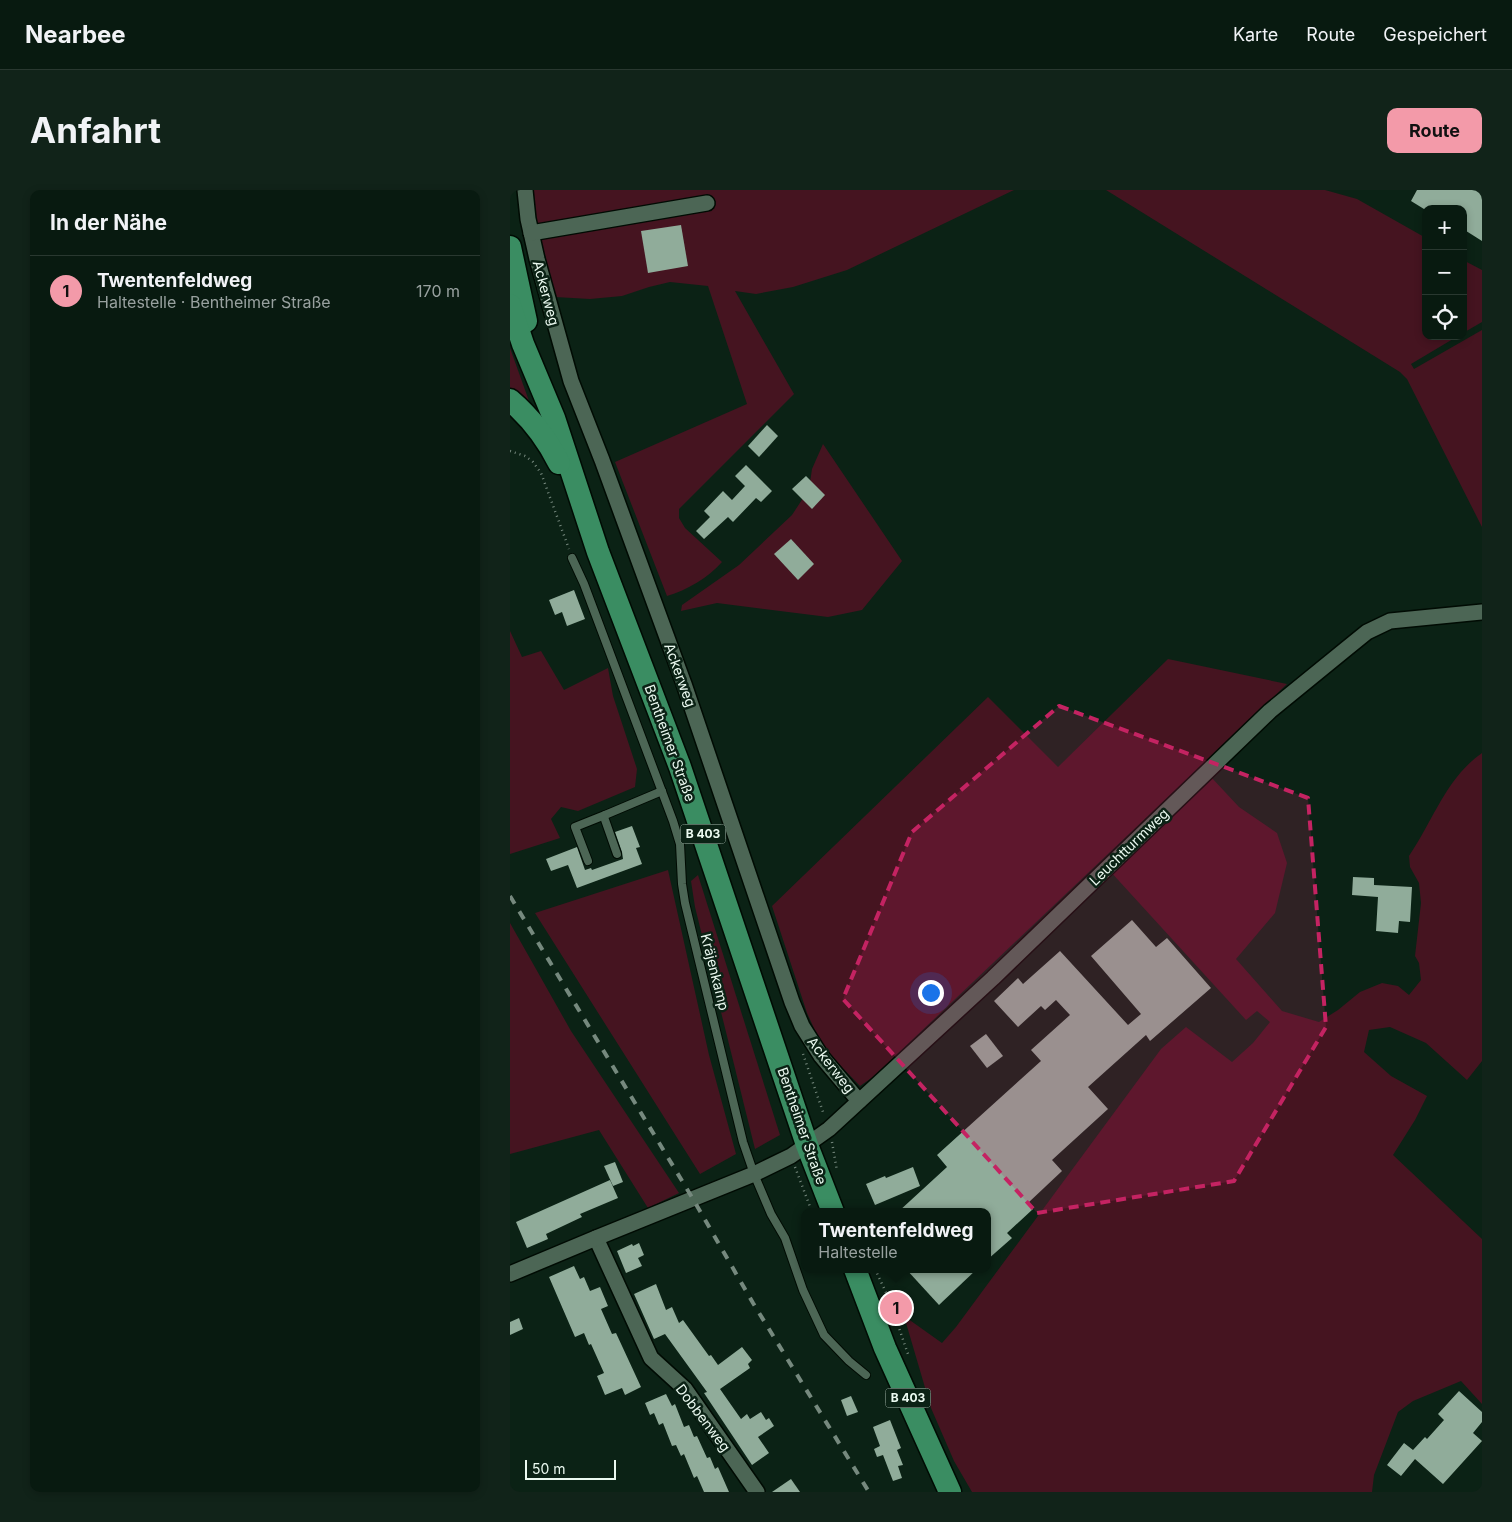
<!DOCTYPE html>
<html lang="de">
<meta charset="utf-8">
<style>
body{margin:0;font-family:Inter,sans-serif;background:#112319;color:#f1f3f6}
.controls{position:absolute;right:15px;top:15px;display:grid;overflow:hidden;border-radius:10px;box-shadow:0 2px 8px #0003}
.controls button{width:45px;height:45px;display:grid;place-items:center;padding:0;border:0;border-bottom:1px solid #293830;background:#081a10;color:#f1f3f6;font:25px sans-serif}
.scale{position:absolute;left:15px;bottom:12px;width:91px;box-sizing:border-box;padding-left:5px;border:2px solid #ebf9f0;border-top:0;font-size:14px;line-height:18px;white-space:nowrap;color:#ebf9f0;-webkit-text-stroke:4px #0b2215;paint-order:stroke}
.you{position:absolute;left:420px;top:802px;width:18px;height:18px;margin:-12px;border:4px solid #fff;border-radius:50%;background:#1a73e8;box-shadow:0 0 0 8px #1a73e833}
.badge{display:grid;place-items:center;width:32px;height:32px;border-radius:50%;background:#f39aa9;color:#111;font-size:16px;font-weight:700}
.pin{position:absolute;translate:-50% -50%;border:2px solid #fff;box-shadow:0 1px 5px #0006}
.popup{position:absolute;left:291px;top:1018px;width:190px;height:65px;box-sizing:border-box;display:grid;place-content:center;border-radius:10px;background:#081a10;filter:drop-shadow(0 1px 4px #0005);font-size:16px;white-space:nowrap;color:#98a19f}
.popup b{font-size:19px;color:#f1f3f6}
.popup::after{content:'';position:absolute;left:50%;top:100%;margin-left:-10px;border:10px solid transparent;border-top-color:#081a10}
.list{margin:0;padding:0;list-style:none}
h2{display:flex;justify-content:space-between;align-items:center;height:65px;margin:0;padding:0 20px;font-size:21px}
h2 small{font-size:16px;font-weight:400;color:#98a19f}
.list li{display:grid;grid-template-columns:32px 1fr auto;gap:15px;align-items:center;box-sizing:border-box;height:70px;padding:0 20px;border-top:1px solid #293830}
.list b{display:block;font-size:19px;white-space:nowrap}
.list p{margin:0;font-size:16px;white-space:nowrap;color:#98a19f}
.list em{font-size:16px;font-style:normal;color:#98a19f}
.icon{flex:none;width:28px;height:28px;fill:none;stroke:currentColor;stroke-width:2;stroke-linecap:round;stroke-linejoin:round}
.map{position:relative;flex:none;width:972px;height:1302px;overflow:hidden;border-radius:10px}
header{display:flex;align-items:center;gap:30px;box-sizing:border-box;height:70px;padding:0 25px;background:#081a10;border-bottom:1px solid #293830}
header strong{font-size:24px}
nav{display:flex;gap:28px;margin-inline-start:auto;font-size:18px}
.intro{display:flex;align-items:center;justify-content:space-between;box-sizing:border-box;height:120px;padding:0 30px}
h1{margin:0;font-size:35px}
.button{padding:12px 22px;border-radius:10px;background:#f39aa9;color:#111;font-size:18px;font-weight:700}
main{display:flex;gap:30px;padding:0 30px}
aside{flex:1;background:#081a10;border-radius:10px;box-shadow:0 2px 8px #0003}
.map>svg:first-child{display:block}
</style>
<header>
<strong>Nearbee</strong>
<nav><a>Karte</a><a>Route</a><a>Gespeichert</a></nav>
</header>
<div class="intro"><h1>Anfahrt</h1><a class="button">Route</a></div>
<main>
<aside>
<h2>In der Nähe<small></small></h2>
<ul class="list">
<li><span class="badge">1</span><div><b>Twentenfeldweg</b><p>Haltestelle · Bentheimer Straße</p></div><em>170 m</em></li>
</ul>
</aside>
<div class="map">
<svg width="972" height="1302" viewBox="0 0 972 1302">
<rect width="100%" height="100%" fill="#0b2215"/>
<!-- green -->
<g fill="#451420">
<path d="M22 0H504L337 80 283 97 246 104 225 101 284 204 169 319V328L175 338 212 372C198 388 177 400 157 406L105 272 237 214 198 96 160 92 139 97 112 106 80 109 45 107C33 72 26 37 22 0Z"/>
<path d="M596 0H815L847 9 916 48V146H948L901 174 904 179 972 140V337L897 189 890 182Z"/>
<path d="M953 70 972 80V132L953 143Z"/>
<path d="M0 158 19 211 6 205 0 201Z"/>
<path d="M313 254 392 371 352 420 318 427 207 413 171 421 172 415 229 375 282 325 299 299 302 279Z"/>
<path d="M0 441 12 467 31 461 54 500 98 478 103 506 127 579 125 597 68 621 51 617 41 629 50 648 0 664Z"/>
<path d="M658 469 777 494 363 887 350 896 323 868 308 847 297 823 262 716 478 507 548 577Z"/>
<path d="M972 563V871L957 890 916 853 880 837 859 840 854 862 881 886 917 906 905 930 883 965 972 1049V1214L951 1191 903 1211 888 1222 864 1285 862 1302H462L444 1271 421 1218 394 1126 432 1153 446 1137 651 859 676 837 722 872 743 853 760 832 747 821 736 830 599 680 701 587 729 617 767 643 777 673 765 723 726 769 772 821 809 832 828 820 850 802 872 793 888 796 899 805 911 790 909 773 905 766 911 713 909 693 900 677 899 666C923 631 936 588 972 563Z"/>
<path d="M158 680 199 865 226 964 190 984 25 723Z"/>
<path d="M188 685 270 945 245 959 185 717 181 691Z"/>
<path d="M0 733 61 841 169 1003 138 1018 89 940 0 964Z"/>
</g>
<!-- building -->
<g fill="#90ac9a">
<path d="M907 0H972V51L953 39V19H914L901 11Z"/>
<path d="M171 35 178 76 138 83 131 41Z"/>
<path d="M257 235 268 246 249 267 238 256Z"/>
<path d="M236 275 262 301 251 312 246 308 223 332 218 327 194 349 186 341 200 327 194 321 213 301 222 310 235 296 225 286Z"/>
<path d="M296 286 315 305 302 319 282 299Z"/>
<path d="M281 349 304 374 288 390 264 364Z"/>
<path d="M64 400 75 429 57 436 52 422 45 425 39 410Z"/>
<path d="M122 636 130 657 126 658 132 674 67 698 58 675 41 681 36 669 67 657 75 680 81 678 82 680 113 669 112 662 105 642Z"/>
<path d="M843 687 864 688V695L902 697 900 732 889 731 888 743 866 741 868 707 842 705Z"/>
<path d="M622 730 646 757 657 748 701 798 640 851 636 845 578 897 598 919 542 970 552 981 518 1013 523 1019 497 1043 502 1048 477 1070V1022H388L437 977 427 965 531 871 521 860 560 825 546 810 535 820 531 816 508 837 484 811 508 788 513 794 550 761 618 835 631 824 581 766Z"/>
<path d="M476 844 493 866 477 878 460 856Z"/>
<path d="M105 972 113 992 103 996 94 976Z"/>
<path d="M403 977 410 996 365 1015 356 994 375 986 376 988Z"/>
<path d="M100 990 108 1008 70 1024 72 1027 36 1044 38 1049 17 1058 6 1032Z"/>
<path d="M129 1053 134 1065 128 1068 132 1076 116 1083 107 1061 122 1054 123 1056Z"/>
<path d="M64 1076 70 1089 74 1087 80 1101 90 1097 98 1116 91 1119 102 1144 106 1143 131 1197 115 1205 112 1198 95 1205 87 1186 94 1183 81 1154 79 1155 74 1143 65 1147 39 1087Z"/>
<path d="M396 1079H467L429 1115Z"/>
<path d="M146 1094 156 1120 162 1117 169 1133 173 1130 199 1166 201 1165 208 1175 232 1157 242 1170 238 1174 240 1178 210 1199 231 1229 237 1224 240 1229 251 1222 256 1230 259 1228 264 1236 248 1247 259 1263 242 1275 194 1203 197 1202 155 1144 144 1149 124 1104Z"/>
<path d="M9 1128 13 1139 0 1145V1132Z"/>
<path d="M949 1201 972 1222V1232L963 1243 972 1251 933 1294 905 1269 891 1286 877 1275 894 1253 903 1260 915 1247 917 1249 934 1230 928 1224Z"/>
<path d="M156 1204 162 1216 165 1214 174 1237 179 1235 184 1247 187 1246 197 1268 200 1267 205 1279 208 1277 219 1302H194L187 1286 184 1288 174 1264 171 1266 166 1255 162 1256 153 1233 149 1235 144 1223 140 1225 135 1213Z"/>
<path d="M341 1206 348 1222 337 1226 331 1210Z"/>
<path d="M380 1230 391 1258 387 1260 393 1275 388 1276 392 1288 383 1291 373 1265 367 1267 364 1259 370 1256 363 1237Z"/>
<path d="M281 1289 290 1302H262Z"/>
</g>
<g fill="none" stroke-linecap="round" stroke-linejoin="round">
<defs>
<g id="lane">
<path d="M62 368 74 394 163 631 170 654 172 694 175 713 233 952 244 984 261 1024 275 1048 293 1100 314 1145 339 1171 356 1185"/>
<path d="M107 664 94 627 95 625 152 601"/>
<path d="M78 671 65 637 95 625"/>
</g>
<g id="street">
<path d="M15 0 18 29 27 69 61 191 92 270 174 494 282 812 292 836 311 866 349 911"/>
<path d="M21 43 197 13"/>
<path d="M86 1048 141 1168 175 1199 247 1302"/>
<path d="M0 1084 86 1048 244 984 281 966 319 939 483 788 760 521 836 459 857 442 880 431 972 422"/>
</g>
<g id="primary">
<path d="M0 57 16 131"/>
<path d="M0 115 13 154 44 228 88 362 170 577 297 955 323 1022"/>
<path d="M0 210C21 228 37 249 49 273"/>
<path d="M345 1079 375 1158 440 1302"/>
</g>
</defs>
<!-- lane casing -->
<use href="#lane" stroke="#000b03" stroke-width="10"/>
<!-- street casing -->
<use href="#street" stroke="#000b03" stroke-width="18"/>
<!-- primary casing -->
<use href="#primary" stroke="#000b03" stroke-width="25"/>
<!-- path -->
<g stroke="#76897e" stroke-width="2.5" stroke-dasharray="1 4" stroke-linecap="butt">
<path d="M0 261 15 266 23 272 31 283 59 359"/>
<path d="M293 864 314 925"/>
<path d="M322 952 327 981"/>
<path d="M285 977 302 1022"/>
<path d="M365 1079 379 1109 398 1164"/>
</g>
<!-- lane -->
<use href="#lane" stroke="#4c6655" stroke-width="8"/>
<!-- street -->
<use href="#street" stroke="#4c6655" stroke-width="15"/>
<!-- primary -->
<use href="#primary" stroke="#3a8d62" stroke-width="22"/>
<!-- rail -->
<path stroke="#76897e" stroke-width="4" stroke-dasharray="9 9" stroke-linecap="butt" d="M0 706 183 1009 243 1113 359 1302"/>
</g>
<!-- marked area -->
<path fill="#c42362" fill-opacity="0.2" stroke="#c42362" stroke-width="4" stroke-dasharray="10 6" stroke-linejoin="round" d="M549 516 798 608 816 837 724 991 527 1023 333 809 402 642Z"/>
<g text-anchor="middle" stroke-width="5" stroke-linejoin="round" paint-order="stroke">
<!-- shield labels -->
<g fill="#0b2215" stroke="#a8b8ae" stroke-width="1">
<rect x="170.5" y="634.5" width="45" height="19" rx="4"/>
<rect x="375.5" y="1198.5" width="45" height="19" rx="4"/>
</g>
<g font-size="12" font-weight="bold" fill="#ebf9f0">
<text x="193" y="648">B 403</text>
<text x="398" y="1212">B 403</text>
</g>
<!-- street labels -->
<g font-size="14" fill="#ebf9f0" stroke="#0b2215">
<text transform="translate(36 103) rotate(75)" y="5">Ackerweg</text>
<text transform="translate(170 485) rotate(70)" y="5">Ackerweg</text>
<text transform="translate(160 553) rotate(70)" y="5">Bentheimer Straße</text>
<text transform="translate(619 657) rotate(-44)" y="5">Leuchtturmweg</text>
<text transform="translate(205 782) rotate(76)" y="5">Kräjenkamp</text>
<text transform="translate(321 875) rotate(52)" y="5">Ackerweg</text>
<text transform="translate(292 936) rotate(71)" y="5">Bentheimer Straße</text>
<text transform="translate(193 1228) rotate(53)" y="5">Dobbenweg</text>
</g>
</g>
</svg>
<div class="controls">
<button>+</button>
<button>−</button>
<button><svg class="icon" aria-label="locate" viewBox="0 0 24 24"><circle cx="12" cy="12" r="6"/><path d="M12 2v4M12 18v4M2 12h4M18 12h4"/></svg></button>
</div>
<div class="scale">50 m</div>
<div class="you"></div>
<div class="pin badge" style="left:386px;top:1118px">1</div>
<div class="popup"><b>Twentenfeldweg</b>Haltestelle</div>
</div>
</main>
